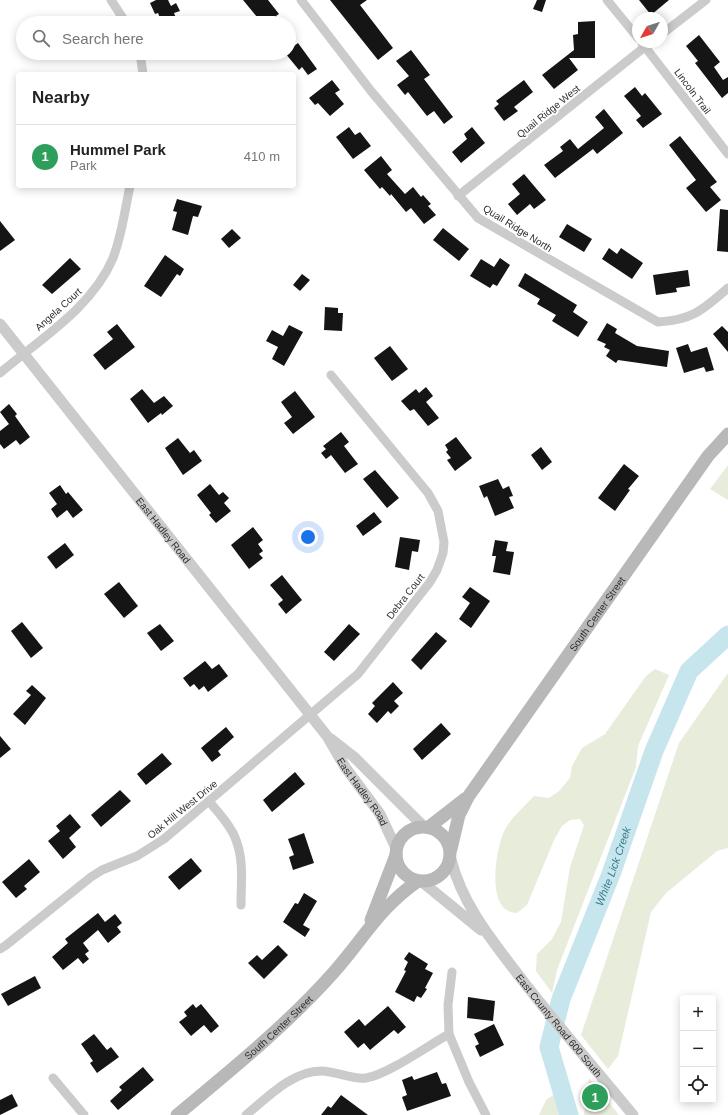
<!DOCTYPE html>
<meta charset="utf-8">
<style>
body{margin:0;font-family:Helvetica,sans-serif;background:#f2f2f2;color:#222}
.controls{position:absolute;right:12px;bottom:12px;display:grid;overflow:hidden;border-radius:4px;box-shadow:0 2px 10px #0003}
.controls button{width:36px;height:36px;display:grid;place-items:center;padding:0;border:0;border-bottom:1px solid #e0e0e0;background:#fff;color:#222;font:20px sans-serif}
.compass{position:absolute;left:632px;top:12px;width:36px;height:36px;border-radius:50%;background:#fff;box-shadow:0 2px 10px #0003;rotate:231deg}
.you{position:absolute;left:308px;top:537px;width:14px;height:14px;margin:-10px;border:3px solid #fff;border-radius:50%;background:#1a73e8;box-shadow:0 0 0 6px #1a73e833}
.badge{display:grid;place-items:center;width:26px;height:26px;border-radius:50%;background:#1a73e8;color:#fff;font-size:13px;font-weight:700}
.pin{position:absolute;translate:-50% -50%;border:2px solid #fff;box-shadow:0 1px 4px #0006}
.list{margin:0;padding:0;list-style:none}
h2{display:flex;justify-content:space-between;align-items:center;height:52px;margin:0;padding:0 16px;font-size:17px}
h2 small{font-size:13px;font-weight:400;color:#767676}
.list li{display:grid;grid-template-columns:26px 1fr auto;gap:12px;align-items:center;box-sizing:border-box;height:64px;padding:0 16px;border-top:1px solid #e0e0e0}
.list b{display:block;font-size:15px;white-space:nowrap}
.list p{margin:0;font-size:13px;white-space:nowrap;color:#767676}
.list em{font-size:13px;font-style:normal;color:#767676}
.icon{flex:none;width:22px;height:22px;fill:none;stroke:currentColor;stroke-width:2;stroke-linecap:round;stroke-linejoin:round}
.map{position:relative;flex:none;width:728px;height:1115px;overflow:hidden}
.search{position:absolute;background:#fff;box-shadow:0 2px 10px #0003;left:16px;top:16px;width:280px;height:44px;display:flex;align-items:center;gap:10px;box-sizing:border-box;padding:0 14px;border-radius:22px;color:#767676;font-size:15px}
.panel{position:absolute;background:#fff;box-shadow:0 2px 10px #0003;left:16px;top:72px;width:280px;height:116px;border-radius:4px}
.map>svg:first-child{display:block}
</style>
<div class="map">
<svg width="728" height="1115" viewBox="0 0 728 1115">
<rect width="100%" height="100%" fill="#fff"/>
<!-- green -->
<g fill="#e7ecdb">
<path d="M728 465V500L710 489Z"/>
<path d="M655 669 669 675 638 746 636 767 557 970 552 993 536 971 537 954 552 939 561 922 570 867 584 825 580 819 570 820 562 826 554 840 527 905 517 913C486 913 495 853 503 834 508 820 524 807 534 796L549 798 559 791 570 778 572 766 582 748 605 734 646 676Z"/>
<path d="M728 673V848L717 851 666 893 651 912 618 1056 608 1069 581 1035 679 743Z"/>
<path d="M589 1078 619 1115H584Z"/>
<path d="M556 1093 559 1115H539L546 1100Z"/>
</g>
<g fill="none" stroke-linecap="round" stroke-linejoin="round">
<!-- river -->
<path stroke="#c6e5ed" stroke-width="19" id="s1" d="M569 1115 549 1047 561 999 611 874 654 751 689 671 728 635"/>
</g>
<!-- building -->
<g fill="#151515">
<path d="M156 0H168L171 6 176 3 180 11 174 13 178 23H162L158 13 155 14 150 3Z"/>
<path d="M243 0H268L279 14 276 16 281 23H249L257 17Z"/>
<path d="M330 0H367L360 5 393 48 378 60Z"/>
<path d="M537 0H546L542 12 533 9Z"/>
<path d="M639 0H669L651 15Z"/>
<path d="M595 21V58H569L578 70 554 89 542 75 574 50 573 35 578 34V22Z"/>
<path d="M699 35 720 62 714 67 723 80 728 77V93L722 98 695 63 698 61 686 46Z"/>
<path d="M298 43 317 69 308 75 302 67 299 70 285 53H289V50Z"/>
<path d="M411 50 430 75 424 79 453 117 444 124 434 111 427 116 408 92 405 95 397 85 409 76 396 61Z"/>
<path d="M332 80 340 90 335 93 344 104 330 116 318 103 315 105 309 98Z"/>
<path d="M524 80 533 92 514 107 518 111 504 121 494 108 499 104 496 101Z"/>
<path d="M635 87 642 96 645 93 662 114 643 128 636 120 641 116 624 96Z"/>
<path d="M604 109 623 133 597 154 593 149 555 178 544 165 563 151 560 147 570 139 578 149 604 128 595 117Z"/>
<path d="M349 127 355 135 360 132 371 146 353 159 336 137Z"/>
<path d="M472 127 485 143 461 163 452 152 467 139 464 134Z"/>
<path d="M680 136 717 182 710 187 721 200 706 212 686 188 696 180 669 145Z"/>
<path d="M381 156 392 170 387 174 405 194 413 187 421 197 423 195 431 204 428 206 436 215 424 224 411 208 406 212 391 194 390 196 382 187 380 189 364 170Z"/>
<path d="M524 174 546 200 534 209 530 204 517 215 508 204 520 194 512 184Z"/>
<path d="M177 199 202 206 198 217 193 216 188 235 172 230 177 212 173 211Z"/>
<path d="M720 209 728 210V252L717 251Z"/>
<path d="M0 221 15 240 0 251Z"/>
<path d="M567 224 592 239 584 252 559 237Z"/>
<path d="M443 228 469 249 459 261 433 240Z"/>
<path d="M232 229 241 238 229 248 221 239Z"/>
<path d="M609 248 617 254 621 248 643 263 632 279 602 259Z"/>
<path d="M165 255 184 269 180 276 177 274 161 297 144 286Z"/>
<path d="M70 258 81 269 52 294 42 285Z"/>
<path d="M500 258 510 265 497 286 493 284 490 288 470 276 481 259 494 267Z"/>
<path d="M688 270 690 286 676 288 677 292 656 295 653 275Z"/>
<path d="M525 273 577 305 573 312 588 322 578 337 552 321 556 315 537 304 540 299 518 286Z"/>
<path d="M302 274 310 280 300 291 293 285Z"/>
<path d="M325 307 338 308V313H343L342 331 324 330Z"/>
<path d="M607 323 617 329 615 333 637 346 669 351 667 367 618 360 616 363 606 356 610 350 604 347 606 344 597 340Z"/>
<path d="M117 324 135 347 105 370 93 355 113 339 107 332Z"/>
<path d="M289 325 303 332 284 366 272 359 278 347 266 341 272 330 283 336Z"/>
<path d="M722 326 728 332V352L713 334Z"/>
<path d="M688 344 691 352 707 347 714 370 706 372 704 367 684 373 676 348Z"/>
<path d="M390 346 408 369 392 381 374 358Z"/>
<path d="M426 387 433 396 426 402 439 418 428 426 414 409 410 411 401 401 416 389 419 393Z"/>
<path d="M142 389 154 403 164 396 173 406 162 415 161 413 148 423 130 399Z"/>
<path d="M295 391 315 417 293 434 284 423 292 417 281 402Z"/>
<path d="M9 404 17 414 15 416 30 437 20 445 16 440 4 449 0 444V431L9 424 0 412Z"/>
<path d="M341 432 349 442 344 446 358 464 345 473 331 455 326 459 321 453 326 449 323 446Z"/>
<path d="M456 437 472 458 455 471 447 460 451 458 446 452 448 450 445 445Z"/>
<path d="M178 438 190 453 194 450 202 461 183 475 165 448Z"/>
<path d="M541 447 552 462 542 470 531 455Z"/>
<path d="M624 464 639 476 628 489 630 490 615 511 598 498Z"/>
<path d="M375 470 399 498 387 508 363 479Z"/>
<path d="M498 479 503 489 509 486 513 496 509 497 514 508 495 516 487 496 484 498 479 486Z"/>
<path d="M210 484 219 495 223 492 229 498 224 503 231 511 216 523 209 515 211 513 197 495Z"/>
<path d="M60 485 66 494 68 492 83 510 73 518 67 510 57 518 51 509 57 504 49 493Z"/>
<path d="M374 512 382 522 363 536 356 526Z"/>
<path d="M253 527 263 540 258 544 263 551 259 554 263 558 249 569 231 545Z"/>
<path d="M400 537 420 540 418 552 412 551 409 570 395 567Z"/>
<path d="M495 540 508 542 506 551 514 552 510 575 493 572 496 556H492Z"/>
<path d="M65 543 74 555 56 569 47 557Z"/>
<path d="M282 575 302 600 286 614 278 604 283 600 270 585Z"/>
<path d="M119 582 138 606 124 618 104 594Z"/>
<path d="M470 587 490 601 471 628 459 619 470 603 462 597Z"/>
<path d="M22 622 43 648 31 658 11 631Z"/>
<path d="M160 624 174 641 161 651 147 633Z"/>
<path d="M349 624 360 634 334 661 324 652Z"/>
<path d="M436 632 447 641 421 670 411 660Z"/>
<path d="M205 661 212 669 219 664 228 676 208 692 204 686 199 690 194 684 190 687 183 678Z"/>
<path d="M393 682 403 693 394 701 399 706 391 714 388 711 377 723 368 714 375 706 372 703Z"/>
<path d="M32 685 46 698 25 725 13 714 31 695 26 691Z"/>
<path d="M441 723 451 734 422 760 413 749Z"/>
<path d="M226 727 234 737 218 751 221 755 212 762 201 748Z"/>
<path d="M0 736 11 749 0 758Z"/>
<path d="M162 753 172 764 146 785 137 774Z"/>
<path d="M295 772 305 784 272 812 263 800Z"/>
<path d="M120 790 131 801 101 827 91 815Z"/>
<path d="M70 814 81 827 69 838 76 847 63 859 48 841 60 831 56 826Z"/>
<path d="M304 833 314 863 293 870 289 857 294 855 288 839Z"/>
<path d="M191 858 202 871 179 890 168 877Z"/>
<path d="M29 859 40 872 24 886 27 889 16 898 2 882Z"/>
<path d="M304 893 317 901 303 925 310 929 305 937 283 922 295 903 298 904Z"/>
<path d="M98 913 105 922 115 914 122 923 117 927 121 932 108 943 98 930 83 943 89 951 85 954 89 959 83 964 78 958 63 970 52 957 68 943 65 939Z"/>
<path d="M278 945 288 955 264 979 248 963 257 955 262 960Z"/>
<path d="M409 952 428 964 425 969 433 973 425 988 427 989 421 998 417 996 414 1002 395 992 406 971 404 970 408 962 404 959Z"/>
<path d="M35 976 41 988 8 1006 1 994Z"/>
<path d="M468 997 495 1001 493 1021 467 1018Z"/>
<path d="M193 1004 196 1008 201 1004 219 1026 211 1033 204 1025 191 1036 179 1022 187 1016 184 1012Z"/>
<path d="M388 1006 406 1027 398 1034 394 1030 370 1050 364 1043 358 1048 344 1032 359 1019 365 1026Z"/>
<path d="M494 1024 504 1045 480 1057 475 1046 479 1044 474 1034Z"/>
<path d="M94 1034 107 1050 111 1047 119 1057 97 1073 90 1063 93 1061 81 1044Z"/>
<path d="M143 1067 154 1080 118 1110 110 1101 122 1090 119 1087Z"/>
<path d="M437 1072 442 1084 446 1083 451 1096 407 1111 402 1097 407 1095 402 1080 412 1076 414 1080Z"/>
<path d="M12 1094 18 1106 0 1115V1100Z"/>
<path d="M341 1095 368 1115H321L328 1106 331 1108Z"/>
</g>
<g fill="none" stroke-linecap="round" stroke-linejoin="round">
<!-- minor -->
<g stroke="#cbcbcb" stroke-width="9">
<path d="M111 0 126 23"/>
<path d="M301 0 371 91 478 218 658 322C692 320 703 310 728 288"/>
<path d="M607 0 638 38"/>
<path d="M662 34 706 0"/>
<path d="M642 43 728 154"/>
<path d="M140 53 143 74"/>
<path d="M458 196 651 42"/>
<path d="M0 373C40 339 92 308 113 258 122 235 125 209 130 186"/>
<path d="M209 801C218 813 231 825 236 840 244 860 241 883 241 905"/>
<path d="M0 949 5 946 91 877 102 870 137 856 164 839 358 674 430 582 437 570 443 553 444 542 438 511 428 493 331 375"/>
<path d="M452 972 448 1005 449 1034 469 1082 486 1115"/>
<path d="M53 1078 84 1115"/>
<path d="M246 1115C267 1098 292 1071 321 1071 336 1071 352 1080 366 1078 387 1075 429 1045 449 1034"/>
</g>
<!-- tertiary -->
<g stroke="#cbcbcb" stroke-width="11">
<path id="s2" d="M0 324 327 736 345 767 380 814 396 848"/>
<path d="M331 739 354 757 423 826"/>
<path id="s3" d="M451 859C462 905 494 943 523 981 558 1026 596 1070 633 1115"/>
<path d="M421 881 481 930"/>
</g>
<!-- secondary -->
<g stroke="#b8b8b8" stroke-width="13">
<circle cx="423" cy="854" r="27"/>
<path d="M429 827 465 799"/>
<path id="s4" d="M451 849 459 815 468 797 708 456 728 434"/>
<path d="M371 920 396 855"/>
<path id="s5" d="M177 1115C231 1070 287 1025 334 972 363 939 381 906 418 881"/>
</g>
</g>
<g text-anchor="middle" stroke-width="4" stroke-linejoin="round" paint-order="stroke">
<!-- street labels -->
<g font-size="10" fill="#2e2e2e" stroke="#fff">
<text transform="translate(693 91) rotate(53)" y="4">Lincoln Trail</text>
<text transform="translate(548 111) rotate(-39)" y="4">Quail Ridge West</text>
<text transform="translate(518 228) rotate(32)" y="4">Quail Ridge North</text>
<text transform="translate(58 309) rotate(-42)" y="4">Angela Court</text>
<text dy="4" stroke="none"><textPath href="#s2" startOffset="263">East Hadley Road</textPath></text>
<text transform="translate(405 596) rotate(-52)" y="4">Debra Court</text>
<text dy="4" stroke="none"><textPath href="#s4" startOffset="279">South Center Street</textPath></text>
<text dy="4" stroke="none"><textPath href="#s2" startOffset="592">East Hadley Road</textPath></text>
<text transform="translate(182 809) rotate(-39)" y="4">Oak Hill West Drive</text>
<text dy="4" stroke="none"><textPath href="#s3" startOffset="200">East County Road 600 South</textPath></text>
<text dy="4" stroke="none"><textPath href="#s5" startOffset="134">South Center Street</textPath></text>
</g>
<!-- water labels -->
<g font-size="11" font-style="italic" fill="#367a8c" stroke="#fff">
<text dy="4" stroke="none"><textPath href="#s1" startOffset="263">White Lick Creek</textPath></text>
</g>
</g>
</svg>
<div class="controls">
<button>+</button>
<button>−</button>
<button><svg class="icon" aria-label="locate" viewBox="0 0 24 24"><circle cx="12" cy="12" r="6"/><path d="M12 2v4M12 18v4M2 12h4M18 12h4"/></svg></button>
</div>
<svg class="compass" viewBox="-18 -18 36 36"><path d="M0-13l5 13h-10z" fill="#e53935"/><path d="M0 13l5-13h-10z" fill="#767676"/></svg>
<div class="you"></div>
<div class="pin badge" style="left:595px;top:1097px;background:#2e9e5b">1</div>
<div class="search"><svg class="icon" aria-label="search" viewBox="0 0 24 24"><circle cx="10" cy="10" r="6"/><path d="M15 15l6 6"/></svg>Search here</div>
<section class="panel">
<h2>Nearby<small></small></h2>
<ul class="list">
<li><span class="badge" style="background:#2e9e5b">1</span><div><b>Hummel Park</b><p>Park</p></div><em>410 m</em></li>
</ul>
</section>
</div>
